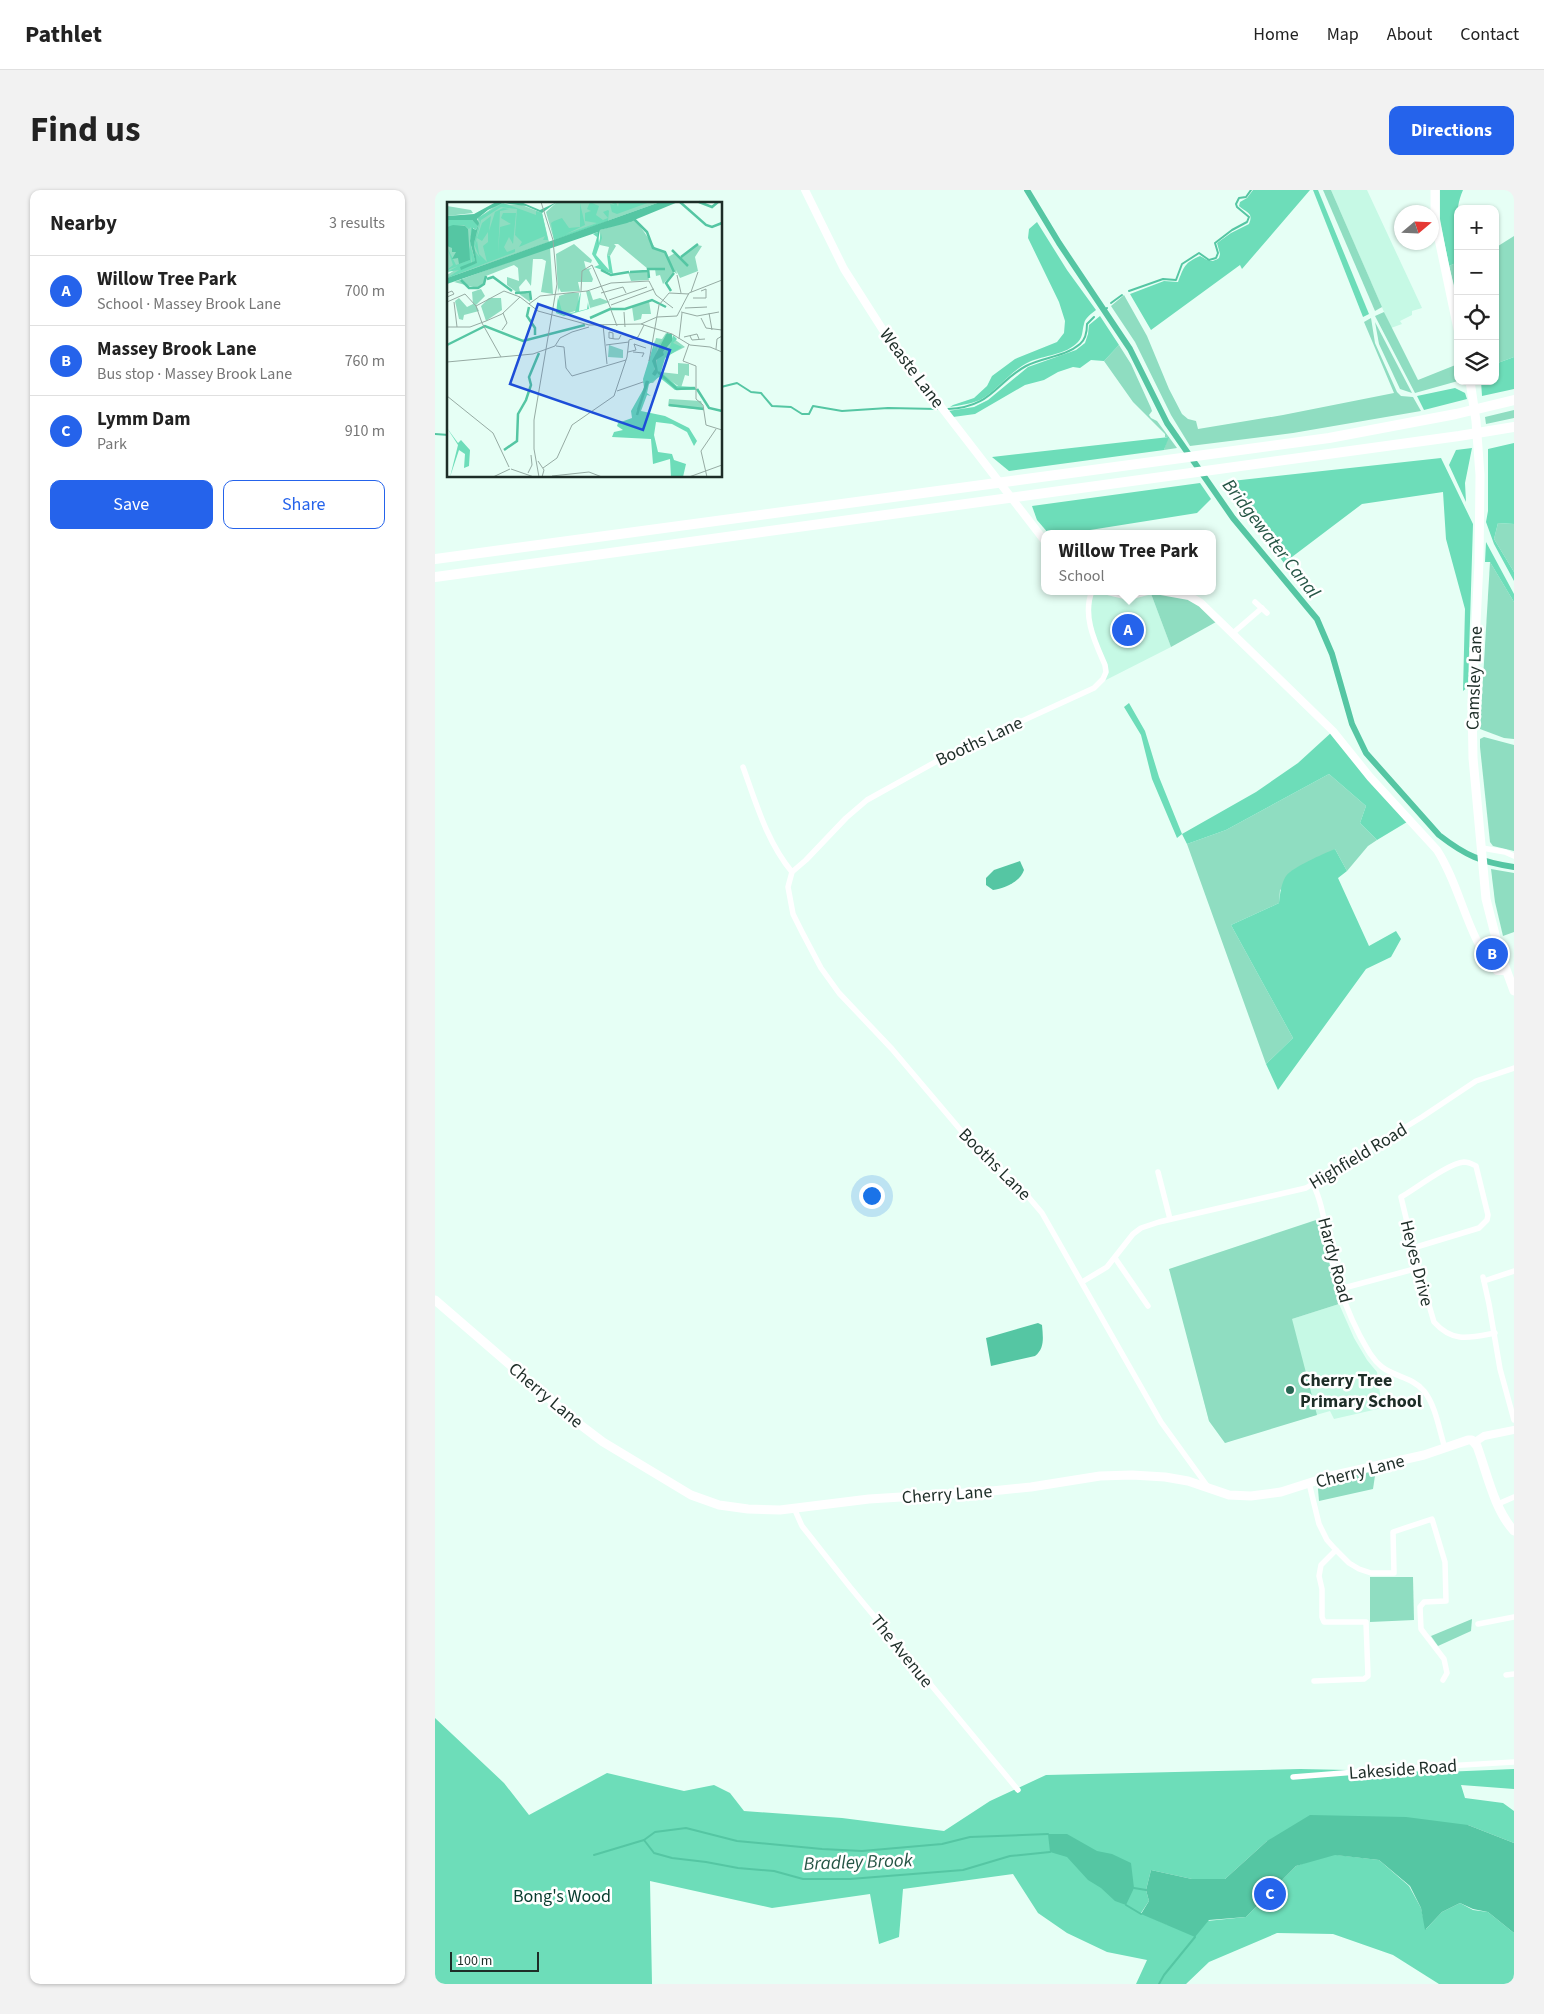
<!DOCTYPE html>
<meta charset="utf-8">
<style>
body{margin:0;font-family:"Source Sans 3",sans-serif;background:#f2f2f2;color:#222}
.controls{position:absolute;right:15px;top:15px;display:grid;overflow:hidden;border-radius:10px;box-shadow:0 1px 4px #0004}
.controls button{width:45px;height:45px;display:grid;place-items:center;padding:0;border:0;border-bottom:1px solid #e0e0e0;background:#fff;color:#222;font:25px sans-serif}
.compass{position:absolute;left:959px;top:15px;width:45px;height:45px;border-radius:50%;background:#fff;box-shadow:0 1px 4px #0004;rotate:71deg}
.scale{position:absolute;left:15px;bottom:12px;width:89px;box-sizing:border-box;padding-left:5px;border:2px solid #1d2d27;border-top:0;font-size:14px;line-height:18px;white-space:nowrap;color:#1d2d27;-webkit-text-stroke:4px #fff;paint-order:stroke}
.you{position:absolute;left:436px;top:1005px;width:18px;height:18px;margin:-12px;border:4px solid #fff;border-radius:50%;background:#1a73e8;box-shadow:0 0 0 8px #1a73e833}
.badge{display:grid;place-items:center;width:32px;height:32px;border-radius:50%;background:#2563eb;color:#fff;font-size:16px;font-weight:700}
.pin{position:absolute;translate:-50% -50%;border:2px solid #fff;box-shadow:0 1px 5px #0006}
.popup{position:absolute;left:606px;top:340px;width:175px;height:65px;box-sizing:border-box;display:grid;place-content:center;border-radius:10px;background:#fff;filter:drop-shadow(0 1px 4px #0005);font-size:16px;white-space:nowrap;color:#767676}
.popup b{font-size:19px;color:#222}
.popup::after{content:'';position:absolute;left:50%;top:100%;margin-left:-10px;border:10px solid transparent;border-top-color:#fff}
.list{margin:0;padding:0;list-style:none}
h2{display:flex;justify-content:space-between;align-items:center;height:65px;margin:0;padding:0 20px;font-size:21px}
h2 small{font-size:16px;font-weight:400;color:#767676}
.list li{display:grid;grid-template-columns:32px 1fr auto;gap:15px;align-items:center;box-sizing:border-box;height:70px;padding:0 20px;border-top:1px solid #e0e0e0}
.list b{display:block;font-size:19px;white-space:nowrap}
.list p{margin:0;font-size:16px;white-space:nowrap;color:#767676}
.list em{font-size:16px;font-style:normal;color:#767676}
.actions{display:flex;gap:10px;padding:15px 20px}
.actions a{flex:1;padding:11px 0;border:1px solid #2563eb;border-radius:10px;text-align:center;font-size:18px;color:#2563eb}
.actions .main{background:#2563eb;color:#fff}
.icon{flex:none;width:28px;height:28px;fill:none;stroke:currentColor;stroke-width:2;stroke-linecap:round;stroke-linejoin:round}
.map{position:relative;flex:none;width:1079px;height:1794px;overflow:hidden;border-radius:10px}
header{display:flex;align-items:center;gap:30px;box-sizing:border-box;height:70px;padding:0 25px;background:#fff;border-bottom:1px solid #e0e0e0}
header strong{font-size:24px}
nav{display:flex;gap:28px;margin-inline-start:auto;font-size:18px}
.intro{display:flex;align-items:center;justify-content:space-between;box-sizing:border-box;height:120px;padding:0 30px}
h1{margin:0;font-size:35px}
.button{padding:12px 22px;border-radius:10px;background:#2563eb;color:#fff;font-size:18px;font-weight:700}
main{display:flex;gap:30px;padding:0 30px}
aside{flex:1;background:#fff;border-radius:10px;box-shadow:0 1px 4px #0004}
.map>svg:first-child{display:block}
</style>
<header>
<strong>Pathlet</strong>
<nav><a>Home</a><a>Map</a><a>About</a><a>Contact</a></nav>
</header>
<div class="intro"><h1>Find us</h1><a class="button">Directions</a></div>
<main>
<aside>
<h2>Nearby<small>3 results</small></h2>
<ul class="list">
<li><span class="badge">A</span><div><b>Willow Tree Park</b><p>School · Massey Brook Lane</p></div><em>700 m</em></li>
<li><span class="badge">B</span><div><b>Massey Brook Lane</b><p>Bus stop · Massey Brook Lane</p></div><em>760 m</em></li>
<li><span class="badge">C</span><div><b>Lymm Dam</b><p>Park</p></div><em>910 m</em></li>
</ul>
<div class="actions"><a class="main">Save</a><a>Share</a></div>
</aside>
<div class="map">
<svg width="1079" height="1794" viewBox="0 0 1079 1794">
<rect width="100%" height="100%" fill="#e6fff5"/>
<!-- built -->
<g fill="#c6f9e5">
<path d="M896 0H932L987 118 977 121V125L965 131 967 134 956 138Z"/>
<path d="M657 401H673L694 406 715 401 736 457 665 493 671 482 655 433Z"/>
<path d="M904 1114 919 1148 932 1170 942 1182 947 1218 899 1229 895 1221 811 1245 790 1253 774 1231 761 1179 815 1161 857 1129Z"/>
</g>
<!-- green -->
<g fill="#8fddc1">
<path d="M888 0H896L947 117 940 121Z"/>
<path d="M1079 46V167L1060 174V58Z"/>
<path d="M1023 72V87L1019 88 1023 111 1014 76Z"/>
<path d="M689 105 712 146 734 199 747 224 753 229 761 231 763 239 848 225 959 203 929 132 936 128 940 153 962 202 966 206 978 207 986 221 858 243 755 256 736 225 700 152 676 116Z"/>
<path d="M949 122 983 190 1023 174V191L980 203 940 126Z"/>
<path d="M940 132 977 203 965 199 944 154Z"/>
<path d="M684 155 696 174 716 218 717 221 714 225 716 228 722 231 742 258 729 260 733 247H730V244L698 212 669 171Z"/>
<path d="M1079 220V228L1051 234 1050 227Z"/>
<path d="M1063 333 1079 334V382L1059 349Z"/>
<path d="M1055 372 1079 412V549L1069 548 1045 539Z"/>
<path d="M715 401H732L766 413 781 432 736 457Z"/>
<path d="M1049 547 1079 555V661L1058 656 1055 652 1045 557V549Z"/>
<path d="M894 584 931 616 925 633 942 650 933 656 912 681 900 659 845 700 844 713 796 735 858 848 831 874 752 654 791 640Z"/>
<path d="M1056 679 1079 683V742L1068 746 1060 712Z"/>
<path d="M884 1029 904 1114 857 1129 882 1225 790 1253 774 1231 734 1079Z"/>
<path d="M941 1279 938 1299 884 1311 883 1299 886 1295Z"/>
<path d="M935 1387H978L979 1430 935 1432Z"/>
<path d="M1037 1429 1036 1441 1003 1456 996 1446Z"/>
</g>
<!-- forest -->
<g fill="#6dddb9">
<path d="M818 0H875L807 79 805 75 716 140 695 104 729 91 743 92C749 77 749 73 765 66 773 70 775 74 784 68L785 64 782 53 796 43 814 34C819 22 811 23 804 16L805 12 812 8Z"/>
<path d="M878 0H883L934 124 928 127Z"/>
<path d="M1005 0H1028C1018 22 1023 48 1023 72L1014 76 1005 29Z"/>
<path d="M602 32 632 80 661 120C656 124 650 128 649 134 647 141 648 147 643 152 631 165 609 165 594 172 575 181 563 200 545 210 536 214 525 215 515 217L518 215 539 208 552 196 557 186 580 169 622 152 629 143 630 131 624 112 593 48 594 39Z"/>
<path d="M665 126 684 155 669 171 656 170 645 178 638 177 623 182 609 190 590 195 540 224 518 227 513 221 539 217 553 210 593 177 641 160 650 153 653 144 654 135Z"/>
<path d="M1079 167V199L1047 206 1046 191H1060V174Z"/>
<path d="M1020 198 1030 203 1032 209 989 220 982 206Z"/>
<path d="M734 247 729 260 574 281 557 267Z"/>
<path d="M1079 253V334L1063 333 1059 349 1079 382V391L1059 354 1051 332 1053 321V259Z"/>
<path d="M1037 258 1030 293 1031 312 1014 275 1021 260Z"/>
<path d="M1006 268 1038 334 1033 497 1028 501 1030 419 1011 349 1008 302 927 314 849 373 788 292Z"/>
<path d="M765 293 776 309 762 323 630 344H614L602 330 597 316Z"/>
<path d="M1051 352 1079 404V412L1055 372H1050Z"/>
<path d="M694 513 710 541 724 587 747 644 821 602 863 573 898 541 972 632 942 650 925 633 931 616 894 584 791 640 752 654 747 644 742 648 717 589 706 545 689 517Z"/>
<path d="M900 659 912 681 903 688 934 756 961 741 966 749 956 767 931 779 843 900 831 874 858 848 796 735 844 713C845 704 846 694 851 686 858 677 888 664 900 659Z"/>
<path d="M0 1528 69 1593 94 1625 172 1583 249 1601 279 1595 295 1603 309 1621 407 1628 509 1641 555 1611 611 1585 865 1579 1008 1582 1079 1579V1599L1026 1595 1030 1608 1068 1613 1079 1621V1653L1033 1635 832 1651 790 1689H757L716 1680 711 1700 714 1711 706 1723 733 1735 811 1727 861 1676 894 1664 944 1670 974 1696 986 1718 991 1739 1007 1722 1025 1713 1038 1720 1053 1722 1079 1743V1794H1004L958 1765 898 1744 842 1743 774 1772 751 1794H701L712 1770 672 1762 632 1743 603 1723 578 1684 468 1699 464 1747 444 1754 435 1704 337 1718 215 1691 217 1794H0Z"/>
</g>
<!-- water -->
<g fill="#55c6a3">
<path d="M585 671 589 680C585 692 569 699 558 700L551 695V688L559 680Z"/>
<path d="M603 1133 607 1135C608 1147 610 1158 600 1166L556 1176 551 1148Z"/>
<path d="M875 1625 971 1627 1033 1635 1079 1653V1743L1053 1722 1038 1719 1025 1713 1007 1722 990 1740 986 1718 975 1696 944 1670 900 1665 861 1676 811 1727 774 1730 760 1747 706 1724 714 1711 711 1700 716 1680 757 1689H790L832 1651Z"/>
<path d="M613 1644H632L662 1661 677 1664 696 1673 699 1698 691 1715 680 1711 666 1698 653 1690 632 1667 615 1662Z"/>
</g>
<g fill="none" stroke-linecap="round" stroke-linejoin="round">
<!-- stream -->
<g stroke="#55c6a3" stroke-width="2">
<path d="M694 101 728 89 741 90 747 74 764 63 774 70 781 68 783 63 780 53 797 40 812 32 814 27 802 17 801 14 804 8 811 7 816 0"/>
<path d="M676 113 687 105"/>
<path d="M671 119 672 118"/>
<path d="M286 197 302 193 316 202 326 203 337 216 356 217 367 224H374L378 216 407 221 453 218 502 219"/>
<path d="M513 219C557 217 560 193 591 176 608 167 630 167 645 154 651 149 652 142 652 134L659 127"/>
<path d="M0 244 14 245"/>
<path d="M209 1650 219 1663 237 1668 271 1672 303 1678 339 1681 368 1689H415L528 1680 575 1666 615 1662"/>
<path d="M159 1665 209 1650 220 1642 251 1638 302 1651 387 1659 427 1661 507 1654 535 1647 613 1644"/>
<path d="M699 1698 711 1700"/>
<path d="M691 1715 706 1724"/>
<path d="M724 1794 729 1785 760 1747"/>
</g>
<!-- canal -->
<path stroke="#55c6a3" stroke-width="6" d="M592 0 624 53 695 159 732 233 798 328 882 429 897 464 917 534 931 563 1004 645C1031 666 1046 672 1079 677"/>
<!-- minor -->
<g stroke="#fff" stroke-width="5.5">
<path d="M657 401C647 426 660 452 670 475L671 482 668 489 659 498 513 565 432 610 411 628 371 670 357 682 353 697 358 724 367 742 386 778 404 803 457 859 529 944 590 1003 607 1023 726 1232 773 1297"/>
<path d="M820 412 832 423"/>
<path d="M798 443 827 418"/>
<path d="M308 577C321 613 332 652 357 682"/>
<path d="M1047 658 1070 662 1079 666"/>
<path d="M723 982 735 1029"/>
<path d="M878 994C888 1014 890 1038 895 1060 901 1090 911 1119 925 1146 931 1157 937 1169 947 1177 960 1187 977 1187 989 1201 1001 1216 1004 1240 1010 1258"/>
<path d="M978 1058 1044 1038 1052 1030 1053 1025 1041 976C1037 974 1034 972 1029 972 1014 973 980 999 966 1007L983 1078 999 1132C1018 1153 1034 1148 1060 1143"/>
<path d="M680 1068 713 1116"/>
<path d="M1048 1087 1054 1114 1065 1179 1079 1230"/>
<path d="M1049 1091 1079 1081"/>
<path d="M647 1092 672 1077 698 1044 706 1038 724 1032 871 998 987 927 1041 891 1079 878"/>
<path d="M905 1099 983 1078"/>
<path d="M874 1293 884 1334 892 1350 901 1360 914 1373 924 1379 936 1383H959L958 1342 997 1329 1010 1372 1011 1411 989 1412 985 1417 986 1439 1009 1469 1012 1483 1008 1490"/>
<path d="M1063 1314 1079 1307"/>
<path d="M359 1318 367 1336 415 1397 583 1600"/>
<path d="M1043 1434 1079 1427"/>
<path d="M1071 1485 1079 1484"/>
<path d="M879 1491 929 1489 933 1486 931 1432H889L887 1427V1399L884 1386 886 1375 901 1360"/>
<path d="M858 1587 959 1579 1079 1572"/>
</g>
<!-- tertiary -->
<g stroke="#fff" stroke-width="8">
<path d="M370 0 409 79 453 148 609 350"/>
<path d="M673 401 694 406 713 401"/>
<path d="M726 401 754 406 766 413 898 541 935 587 1002 660C1027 699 1031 746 1062 781H1071"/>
<path d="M1040 1252 1049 1246 1079 1240"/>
</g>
<!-- secondary -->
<path stroke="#fff" stroke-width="9" d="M0 1110 139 1230 168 1252 256 1305 284 1315 313 1319 345 1320 434 1309 547 1302 596 1297 665 1286 697 1285 730 1287 753 1291 794 1305 816 1306 846 1302 896 1286 989 1265 1033 1250H1037L1042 1256C1052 1283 1059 1319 1079 1341"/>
<!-- primary -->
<g stroke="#fff" stroke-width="9">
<path d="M1000 0V30L1023 139"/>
<path d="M1035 191 1041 231 1045 285 1044 373 1037 513 1038 568 1051 709 1064 760 1079 801"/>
</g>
<!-- motorway -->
<g stroke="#fff" stroke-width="10">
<path d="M0 369 894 248 1021 224 1079 210"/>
<path d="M0 387 1024 246 1079 237"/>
</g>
</g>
<!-- markers -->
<circle fill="#296754" stroke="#fff" stroke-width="2" cx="855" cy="1200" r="5"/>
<g text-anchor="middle" stroke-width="5" stroke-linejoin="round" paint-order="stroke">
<!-- street labels -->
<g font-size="18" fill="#1d2d27" stroke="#fff">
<text transform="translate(477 178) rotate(53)" y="6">Weaste Lane</text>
<text transform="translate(1039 488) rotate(-88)" y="6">Camsley Lane</text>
<text transform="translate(544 551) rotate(-25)" y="6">Booths Lane</text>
<text transform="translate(923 966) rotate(-31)" y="6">Highfield Road</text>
<text transform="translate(560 974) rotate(45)" y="6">Booths Lane</text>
<text transform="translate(900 1070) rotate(75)" y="6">Hardy Road</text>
<text transform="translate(982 1073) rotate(76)" y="6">Heyes Drive</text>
<text transform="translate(111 1205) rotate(40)" y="6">Cherry Lane</text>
<text transform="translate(925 1281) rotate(-14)" y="6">Cherry Lane</text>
<text transform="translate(512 1304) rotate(-4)" y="6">Cherry Lane</text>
<text transform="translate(467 1461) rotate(51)" y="6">The Avenue</text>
<text transform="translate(968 1579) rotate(-4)" y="6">Lakeside Road</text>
</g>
<!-- poi labels -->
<g font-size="18" font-weight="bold" fill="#1d2d27" stroke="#fff" text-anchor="start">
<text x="865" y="1196">Cherry Tree<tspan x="865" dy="21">Primary School</tspan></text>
</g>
<!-- park labels -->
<g font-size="18" fill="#063b2d" stroke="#fff">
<text x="127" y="1712">Bong's Wood</text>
</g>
<!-- water labels -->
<g font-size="19" font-style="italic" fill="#255545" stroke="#fff">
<text transform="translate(837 348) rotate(52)" y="7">Bridgewater Canal</text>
<text transform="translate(423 1671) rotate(-2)" y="7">Bradley Brook</text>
</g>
</g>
<!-- overview -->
<g transform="translate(12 12)">
<rect width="275" height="275" fill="#e6fff5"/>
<path d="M110 0H213L107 38 99 10ZM51 2 75 3 95 11 102 40 0 76V73L11 66 0 70V18H25L27 22 23 39 29 62 27 42 31 16ZM0 4 24 8 26 11 0 14ZM188 17 209 47 219 50 221 55 228 51 234 56 250 43 255 44 248 55 251 69 233 76 229 68 230 72 227 70 216 82 213 73 209 74 208 67H201L171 42H167L169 44 163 54 160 53 162 45 153 43V28ZM127 42 145 58 144 61 137 59 139 67 145 66 142 68 146 77 145 80H131L133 89 114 90 112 86 111 91 109 52ZM103 45 106 92 94 90 99 59 95 57H86L84 84 79 77 72 85 73 90 83 92V100L60 83V75L72 79 71 66 67 63 39 74 37 81 30 86 7 80ZM200 69 202 78 184 79 181 70ZM34 87 38 94 29 103 32 109 17 113 16 118 12 117 8 99 12 96 20 105 26 102 25 90ZM139 89H143L146 98 153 96 163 100 143 106ZM121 91H132L131 108 116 113 112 105V94ZM42 96H54L55 108 39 119 34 104ZM202 99 204 112H195L194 117 187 119 185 105ZM219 131 238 145 218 155 213 170 231 172V161L242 162V174L238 173 234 186 214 172 206 181H196L209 136 215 137ZM162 143 176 148V156L161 155ZM222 197 254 199 257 208 221 204Z" fill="#8fddc1"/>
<path d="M143 0 152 4 149 13 156 18 161 16 156 10 161 8 162 9 161 19 107 38 104 21 107 19 115 16 122 26 133 25V1L138 23 119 32 150 21 138 19V11L144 9 140 7ZM163 0H169L171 5 172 0H203L170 12 165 10 163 2 168 3ZM56 1 89 13V9L95 11 101 38H96L98 34 72 45 75 40 68 33 70 7 54 5 34 18 29 39 28 44 30 38 32 52 40 60 36 44 41 40V30L35 39 30 36 35 21 44 14 42 29 48 10 56 6 63 7 53 9 51 52 53 25 64 22 54 16 56 11H69L66 42 62 35 57 45 60 50 68 47V50L0 76 12 68 0 70 11 64 0 68 6 63 0 45 9 63 23 58 20 40 21 31V40L23 48 24 25 22 27 17 23 0 25V18H25L31 23 29 28 26 26 24 46 28 59 25 61 24 52V61L13 66 30 61 28 49 33 56 27 42 33 20 31 16ZM151 30 152 41 154 31 155 36 149 53 162 68 160 53 163 54 166 72 147 65 152 63 145 52 150 35 146 32ZM134 89 132 109 140 107 141 100 142 107 163 101 117 114 109 111 111 95 116 113 128 110ZM226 133 230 137 226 141 235 145 218 156 214 170 230 184 248 185 250 188H228L212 175 202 182 200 191 204 194 200 193 194 209 218 214 242 226 250 239 247 244 240 230 225 222 209 220 207 233 211 250 225 252 227 258 239 262 236 275H224L223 257 206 262 204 237 165 235 167 230 176 228 170 224 171 221 185 216 184 209 197 186 196 177 208 138 207 147 217 137 210 147 207 169H210V155L223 145ZM0 226 11 241 14 238 23 248 22 264 17 266 18 252 12 248 3 275 11 243Z" fill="#6dddb9"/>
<path d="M49 0H74L93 8 110 0 95 11 79 4 56 1 41 8 30 17 32 21 27 42 30 61 14 68 13 65 28 59 23 39 25 26 29 28 31 24 25 18H0V14L27 12ZM231 0 180 21 153 28 150 43 151 30 0 82V76L185 10 213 0ZM6 23 18 24 21 27 23 58 12 62 11 56 5 57 9 50H5V46L0 44V25ZM220 131 225 132V139L216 150 217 153 209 158 211 170 208 174 205 172 208 167 205 159Z" fill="#55c6a3"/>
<path fill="none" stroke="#55c6a3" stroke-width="2.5" d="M233 0 259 23 265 25 275 21M252 0 265 5 271 0M183 19 187 17 200 30 206 46 218 50 227 70M225 48 241 64M234 55 251 42M154 68 164 73 182 70M183 70 200 69M202 76 201 67H218M40 77 46 75 65 89M14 78 22 86H31L37 82 39 74M224 89 219 81 227 71M68 91 83 90 84 98M82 105 80 114 88 126V133M143 116 163 107H178L205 98 219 105M0 143 38 124 76 139 138 123M211 170 230 187 248 186M250 187 262 206 275 209M222 203 257 207M191 208 201 179M190 213 200 179M57 248 70 239 71 212 79 198 84 183 82 175 92 151"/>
<path fill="none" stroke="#96aba3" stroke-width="1" d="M230 73 234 91M134 89 135 69 145 63 164 107M244 90 251 70M0 91 5 89 7 92 0 95M154 91 176 85 179 91M246 96H259V87L254 89M162 98 200 85M0 100 18 92 29 104 57 89 73 95M7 100 10 125M82 102 93 94 140 89 164 81 202 79 209 93 226 106M164 103 207 87M29 104 35 121M238 106 260 105M164 108 170 124M177 110 178 125M234 110 250 114 272 110M262 111 265 128M254 116 259 126 275 128M35 121 54 155M194 122 210 115 230 114 242 91 275 78M156 123 160 162M0 125H23L39 119 55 112 73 95 91 109 142 123 194 122 225 132 243 143 263 145 275 150M55 128 60 121 56 111M243 134 245 138 258 137M237 135 250 132 252 137M166 137V131L162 130V136L168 137H172L174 133M232 137 235 111M242 142 236 159 249 164V197L256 203 259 223 275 228M159 143 182 140M109 144 117 145 119 166 125 174 179 158M269 147 270 137 275 134M181 150 189 148 187 142 199 146M186 150 197 151 195 155M202 159 212 103 222 91 242 92M0 160 86 152 108 144 113 136 125 130 142 125M170 189 196 180M0 194 46 231 62 265M91 259 97 268 95 275M96 266 110 256 125 223 167 194 180 155 182 138 191 135 197 123M64 267 87 275M81 271 85 263 84 253M105 274 142 270 155 275M46 275 63 267M92 275 87 247V218L110 82 106 38 94 0M242 275 275 263M260 275 254 249 269 227"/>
<path fill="#1d4ed8" fill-opacity="0.15" stroke="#1d4ed8" stroke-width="2.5" d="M91 102 223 148 196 228 63 182Z"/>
<rect width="275" height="275" fill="none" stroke="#1d2d27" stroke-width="2.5"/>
</g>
</svg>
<div class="controls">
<button>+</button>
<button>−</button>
<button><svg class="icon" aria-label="locate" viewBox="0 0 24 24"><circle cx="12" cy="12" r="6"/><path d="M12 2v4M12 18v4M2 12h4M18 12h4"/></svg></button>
<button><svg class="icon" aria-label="layers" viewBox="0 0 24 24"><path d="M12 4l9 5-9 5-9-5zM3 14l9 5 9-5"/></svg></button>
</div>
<svg class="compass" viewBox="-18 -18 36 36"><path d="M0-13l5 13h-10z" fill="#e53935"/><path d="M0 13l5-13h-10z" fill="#767676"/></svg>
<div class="scale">100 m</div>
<div class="you"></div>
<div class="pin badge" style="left:693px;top:440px">A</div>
<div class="popup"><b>Willow Tree Park</b>School</div>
<div class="pin badge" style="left:1057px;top:764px">B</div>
<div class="pin badge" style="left:835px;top:1704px">C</div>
</div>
</main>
